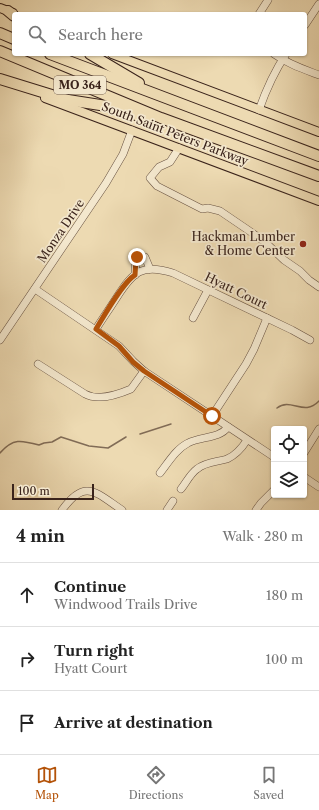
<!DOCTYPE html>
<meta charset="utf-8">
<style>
body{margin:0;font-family:"Libre Caslon Text",serif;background:#f2f2f2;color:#222}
.controls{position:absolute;right:12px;bottom:12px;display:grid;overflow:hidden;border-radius:4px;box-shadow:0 1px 3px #0004}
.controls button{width:36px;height:36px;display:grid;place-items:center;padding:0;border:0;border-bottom:1px solid #e0e0e0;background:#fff;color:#222;font:20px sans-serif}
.scale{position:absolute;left:12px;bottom:10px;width:82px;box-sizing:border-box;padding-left:4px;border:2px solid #3a231b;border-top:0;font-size:11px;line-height:14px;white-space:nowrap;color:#3a231b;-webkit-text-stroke:3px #f3e7cd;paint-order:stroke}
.stop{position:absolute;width:12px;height:12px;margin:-9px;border:3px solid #b45309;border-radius:50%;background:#fff}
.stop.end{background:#b45309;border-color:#fff;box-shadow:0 1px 4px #0008}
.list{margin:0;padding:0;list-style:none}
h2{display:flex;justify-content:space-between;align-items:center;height:52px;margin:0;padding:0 16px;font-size:17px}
h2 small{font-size:13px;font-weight:400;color:#767676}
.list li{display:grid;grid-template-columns:26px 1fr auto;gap:12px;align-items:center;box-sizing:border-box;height:64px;padding:0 16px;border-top:1px solid #e0e0e0}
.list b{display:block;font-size:15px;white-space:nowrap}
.list p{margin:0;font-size:13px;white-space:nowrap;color:#767676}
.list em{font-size:13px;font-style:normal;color:#767676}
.icon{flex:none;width:22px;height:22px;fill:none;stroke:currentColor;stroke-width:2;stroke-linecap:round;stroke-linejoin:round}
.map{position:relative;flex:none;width:319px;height:510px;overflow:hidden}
.search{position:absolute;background:#fff;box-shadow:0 1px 3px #0004;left:12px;right:12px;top:12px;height:44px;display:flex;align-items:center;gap:10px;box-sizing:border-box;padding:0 14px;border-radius:4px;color:#767676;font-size:15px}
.sheet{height:244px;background:#fff}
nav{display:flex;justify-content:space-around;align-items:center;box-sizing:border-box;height:56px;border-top:1px solid #e0e0e0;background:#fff;font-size:11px;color:#767676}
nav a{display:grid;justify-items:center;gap:2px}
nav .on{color:#b45309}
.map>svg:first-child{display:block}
</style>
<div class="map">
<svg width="319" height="510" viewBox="0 0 319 510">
<rect width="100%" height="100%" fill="#eddab2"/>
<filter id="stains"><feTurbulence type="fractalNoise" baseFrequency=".005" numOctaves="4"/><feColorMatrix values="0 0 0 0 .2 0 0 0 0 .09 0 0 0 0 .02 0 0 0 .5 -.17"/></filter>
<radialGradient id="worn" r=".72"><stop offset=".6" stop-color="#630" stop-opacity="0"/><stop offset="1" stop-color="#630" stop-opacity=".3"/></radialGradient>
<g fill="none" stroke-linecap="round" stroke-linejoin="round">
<!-- stream -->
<g stroke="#816c57" stroke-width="1.5">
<path d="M277 408C291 397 304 417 319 401"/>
<path d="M140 434 171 424"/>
<path d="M0 453C13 438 21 440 39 445L44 443 52 442 61 437 89 446 108 448 126 437"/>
</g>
<defs>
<g id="minor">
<path d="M259 14 268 0"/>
<path d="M305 25 319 4"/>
<path d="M274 54C288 64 303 69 319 75"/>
<path d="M259 110C266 90 274 72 286 54"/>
<path d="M179 148 170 162 159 167 150 178 157 186 202 209 208 208 220 211 248 230 265 242 284 260 300 271 309 280 319 287"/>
<path d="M135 275 136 258 139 256 145 257 150 269"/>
<path d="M35 289 119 346 133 361 144 371 274 457"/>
<path d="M193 318 208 290"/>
<path d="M96 329C103 318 110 308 117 297 133 272 142 263 173 273L292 330 310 340"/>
<path d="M0 340 106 183 123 154 132 130"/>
<path d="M38 364 85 394C98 401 117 395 131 389L144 371"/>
<path d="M212 416 246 364 254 349 267 318"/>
<path d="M304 453 319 429"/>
<path d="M160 473C168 463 176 449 188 443 201 436 219 439 228 427"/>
<path d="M304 477 319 487"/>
<path d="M181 489C186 483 190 474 197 469 205 462 217 462 227 459 236 455 242 448 247 440"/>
<path d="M62 510C85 478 95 492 122 510"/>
<path d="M167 510 173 501"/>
<path d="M256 510 261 503 274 490"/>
</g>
<g id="major">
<path d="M0 8 13 13"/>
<path d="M112 54 319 132"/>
<path d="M45 98 319 201"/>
</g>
<g id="highway">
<path d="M8 11 14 16"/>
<path d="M0 33 14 39"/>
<path d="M0 51 161 118 319 176"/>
<path d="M50 54 319 156"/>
<path d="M90 54 139 83"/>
<path d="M0 79 68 100 113 107 139 116 149 117"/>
</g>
</defs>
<!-- minor casing -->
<use href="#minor" stroke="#675141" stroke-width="8"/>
<!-- major casing -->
<use href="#major" stroke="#3a231b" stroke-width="10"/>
<!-- highway casing -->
<use href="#highway" stroke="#3a231b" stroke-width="12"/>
<!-- minor -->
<use href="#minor" stroke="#f3e7cd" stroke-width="7"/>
<!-- major -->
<use href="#major" stroke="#eddab2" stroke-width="8"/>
<!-- highway -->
<use href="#highway" stroke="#eddab2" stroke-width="10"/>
</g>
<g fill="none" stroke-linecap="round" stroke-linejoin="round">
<!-- route -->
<path stroke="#b45309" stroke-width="5" d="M137 257 136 258 135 275C123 282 104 316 96 329L119 346 133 362 144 371 212 416"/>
</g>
<!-- markers -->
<circle fill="#8f2418" stroke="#f3e7cd" stroke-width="1.5" cx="303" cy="244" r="4"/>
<g text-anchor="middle" stroke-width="3.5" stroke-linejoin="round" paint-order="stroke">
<!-- shield labels -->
<rect fill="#f3e7cd" stroke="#725e50" stroke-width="1" x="54" y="76" width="52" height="18" rx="3"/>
<g font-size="11" font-weight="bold" fill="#3a231b">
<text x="80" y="89">MO 364</text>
</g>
<!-- street labels -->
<g font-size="12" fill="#3a231b" stroke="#f3e7cd">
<text transform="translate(175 134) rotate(21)" y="4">South Saint Peters Parkway</text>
<text transform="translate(61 231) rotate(-56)" y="4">Monza Drive</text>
<text transform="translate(236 291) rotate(26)" y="4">Hyatt Court</text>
</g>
<!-- poi labels -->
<g font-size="12" fill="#3a231b" stroke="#f3e7cd" text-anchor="end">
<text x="295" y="241">Hackman Lumber<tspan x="295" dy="14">&amp; Home Center</tspan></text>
</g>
</g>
<rect width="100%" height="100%" filter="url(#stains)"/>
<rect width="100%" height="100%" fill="url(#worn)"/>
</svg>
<div class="controls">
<button><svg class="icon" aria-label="locate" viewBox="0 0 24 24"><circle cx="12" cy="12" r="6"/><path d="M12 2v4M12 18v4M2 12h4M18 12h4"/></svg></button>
<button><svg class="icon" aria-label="layers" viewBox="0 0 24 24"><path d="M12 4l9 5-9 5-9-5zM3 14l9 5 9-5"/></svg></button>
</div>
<div class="scale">100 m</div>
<div class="stop" style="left:212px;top:416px"></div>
<div class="stop end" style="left:137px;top:257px"></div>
<div class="search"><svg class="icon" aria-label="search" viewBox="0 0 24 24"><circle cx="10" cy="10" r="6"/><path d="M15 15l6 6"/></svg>Search here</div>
</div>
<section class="sheet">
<h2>4 min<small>Walk · 280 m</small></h2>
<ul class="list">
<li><svg class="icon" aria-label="ahead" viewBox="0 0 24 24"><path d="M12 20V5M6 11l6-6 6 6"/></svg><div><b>Continue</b><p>Windwood Trails Drive</p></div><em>180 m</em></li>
<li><svg class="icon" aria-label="right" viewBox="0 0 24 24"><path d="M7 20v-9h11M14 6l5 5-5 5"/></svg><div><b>Turn right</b><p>Hyatt Court</p></div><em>100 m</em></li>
<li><svg class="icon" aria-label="arrive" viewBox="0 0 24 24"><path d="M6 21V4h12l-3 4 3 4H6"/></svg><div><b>Arrive at destination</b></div></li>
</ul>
</section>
<nav>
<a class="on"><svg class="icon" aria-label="map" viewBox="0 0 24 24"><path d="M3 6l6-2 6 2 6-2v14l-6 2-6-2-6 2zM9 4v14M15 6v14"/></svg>Map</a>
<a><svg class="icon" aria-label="directions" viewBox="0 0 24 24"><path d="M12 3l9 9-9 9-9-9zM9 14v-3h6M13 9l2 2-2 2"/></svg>Directions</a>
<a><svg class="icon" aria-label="saved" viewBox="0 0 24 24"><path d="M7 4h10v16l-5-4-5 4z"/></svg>Saved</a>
</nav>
